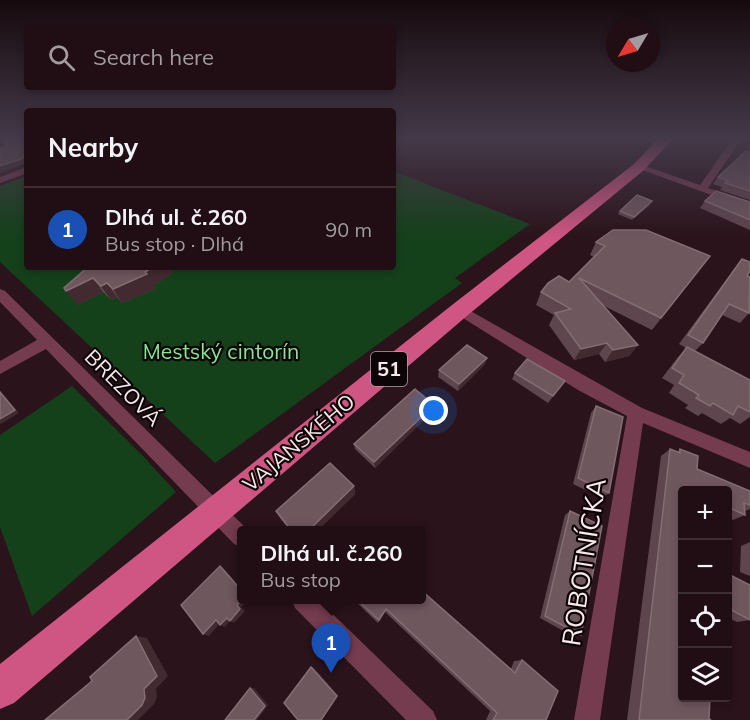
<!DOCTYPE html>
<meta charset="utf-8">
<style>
body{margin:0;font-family:Mulish,sans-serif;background:#28171d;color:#f1f3f6}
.controls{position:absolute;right:18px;bottom:18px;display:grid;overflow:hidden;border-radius:6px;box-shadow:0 3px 9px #0003}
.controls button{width:54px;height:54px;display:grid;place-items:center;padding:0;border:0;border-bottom:2px solid #3d2e34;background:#200e14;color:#f1f3f6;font:30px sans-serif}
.compass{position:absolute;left:606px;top:18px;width:54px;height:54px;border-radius:50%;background:#200e14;box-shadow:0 3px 9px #0003;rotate:232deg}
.you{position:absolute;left:434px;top:411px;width:21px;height:21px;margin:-15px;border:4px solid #fff;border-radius:50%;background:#1a73e8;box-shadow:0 0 0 9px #1a73e833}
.badge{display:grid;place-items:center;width:39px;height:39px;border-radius:50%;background:#7c3aed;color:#fff;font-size:20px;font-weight:700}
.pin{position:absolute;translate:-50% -50px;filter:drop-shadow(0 2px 3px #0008)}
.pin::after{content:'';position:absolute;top:32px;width:21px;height:18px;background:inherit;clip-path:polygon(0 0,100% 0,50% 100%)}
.popup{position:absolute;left:237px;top:526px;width:189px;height:78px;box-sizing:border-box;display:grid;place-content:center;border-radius:6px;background:#200e14;filter:drop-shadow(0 2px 4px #0005);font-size:20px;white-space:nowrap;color:#a29ca0}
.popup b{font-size:22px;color:#f1f3f6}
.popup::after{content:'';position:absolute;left:50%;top:100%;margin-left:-12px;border:12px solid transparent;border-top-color:#200e14}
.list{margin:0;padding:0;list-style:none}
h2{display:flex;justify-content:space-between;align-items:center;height:78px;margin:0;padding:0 24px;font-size:26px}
h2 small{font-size:20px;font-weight:400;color:#a29ca0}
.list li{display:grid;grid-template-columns:39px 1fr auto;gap:18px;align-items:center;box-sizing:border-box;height:84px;padding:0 24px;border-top:2px solid #3d2e34}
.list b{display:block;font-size:22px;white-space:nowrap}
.list p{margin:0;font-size:20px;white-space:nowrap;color:#a29ca0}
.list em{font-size:20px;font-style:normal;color:#a29ca0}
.icon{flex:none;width:33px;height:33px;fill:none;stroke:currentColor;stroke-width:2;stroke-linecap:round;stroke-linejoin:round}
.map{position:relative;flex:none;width:750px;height:720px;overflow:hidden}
.search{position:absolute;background:#200e14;box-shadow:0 3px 9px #0003;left:24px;top:24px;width:372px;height:66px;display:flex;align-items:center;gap:15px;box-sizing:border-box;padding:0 21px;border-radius:6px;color:#a29ca0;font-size:22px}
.panel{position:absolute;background:#200e14;box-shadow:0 3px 9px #0003;left:24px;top:108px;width:372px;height:162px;border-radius:6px}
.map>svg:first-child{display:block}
</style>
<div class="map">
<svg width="750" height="720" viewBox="0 0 750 720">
<rect width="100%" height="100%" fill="#2a131a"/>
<!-- green -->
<g fill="#14401a">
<path d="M393 171 530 224 455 278 462 283 215 463 0 262V186L27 176V267H393Z"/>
<path d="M72 386 143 456 176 492 32 616 0 527V435Z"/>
</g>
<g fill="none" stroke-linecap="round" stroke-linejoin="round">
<!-- minor -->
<g fill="#753b4f" fill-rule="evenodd">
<path d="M733 138H742L708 188 750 202V209L634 167 642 165 700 185Z"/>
<path d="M27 167V173L0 183V177Z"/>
<path d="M0 289 5 291 248 530H241V547L234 544 46 349 0 374V361L37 340 0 302Z"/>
<path d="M460 305 642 408 750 452V468L643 423 600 720H574L627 416 578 390 455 313 453 310 455 307Z"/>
<path d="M292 600H318L433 711 437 720H406L295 608Z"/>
</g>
<!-- primary -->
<path fill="#cf5682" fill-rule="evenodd" d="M659 138H674L644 170 468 315 14 703 0 709V664L452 305 634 164Z"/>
</g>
<!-- wall -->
<g fill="#5f454d">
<path d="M750 152V200L720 190 722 187 713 184 718 177Z"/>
<path d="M705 201 750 202V230L700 208Z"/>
<path d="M650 205 632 220 618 214 620 211Z"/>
<path d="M596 242 710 256 652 330 604 306 638 345 629 356 605 362 599 354 574 360 549 325 554 315 536 305 541 292 569 282 594 257 590 255Z"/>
<path d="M742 259 747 276 750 312 740 323 722 315 703 343 695 351 750 380V417L740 424 730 418 721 424 702 413 698 416 685 408 688 405 669 393 674 385 662 378 678 357 686 348 679 344 734 269Z"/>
<path d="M88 267H173L171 268 173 273 154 285 155 289 122 303 117 297 111 300 103 292 78 305Z"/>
<path d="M487 358 484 365 458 391 438 377 439 370Z"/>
<path d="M515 373 565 381 548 403 512 379Z"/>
<path d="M434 405 433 411 375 468 355 449 354 444Z"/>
<path d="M596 406 609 493 602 498 573 484 591 413Z"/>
<path d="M670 449 677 452 680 449 697 469 750 491V509L745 511V515L733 520 728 518V490H682L709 719 711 720H627L661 456Z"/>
<path d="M354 486 355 494 317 531H290L280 518 276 511Z"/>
<path d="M570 511 581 635 574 637 540 618 565 515Z"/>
<path d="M750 542V576L740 572 741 546Z"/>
<path d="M728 574 750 585V620L737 622 728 618Z"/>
<path d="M354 600H421L511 669 514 661 522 660 546 720H486L490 711 385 612 378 623Z"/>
</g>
<!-- shaded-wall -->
<g fill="#432a31">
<path d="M27 157V163L0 173V166Z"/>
<path d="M652 201 650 205 632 220 634 217Z"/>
<path d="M153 267H173L171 268 173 273 154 285 155 289 122 303 113 289Z"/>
<path d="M93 278 103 292 78 305 66 291Z"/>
<path d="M107 283 117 297 111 300 101 286Z"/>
<path d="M607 343 599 354 574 360 581 349Z"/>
<path d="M638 345 629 356 605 362 613 350Z"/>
<path d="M487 358 484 365 458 391 459 384Z"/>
<path d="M0 391 19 413 1 424 0 423Z"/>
<path d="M434 405 433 411 375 468 374 462Z"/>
<path d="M354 486 355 494 317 531H308Z"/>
<path d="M220 566 224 569 241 588V590Z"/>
<path d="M242 600H248L241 607 245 611 234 623 230 621 225 627 220 625Z"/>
<path d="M216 620 221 622 209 636 203 634Z"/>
<path d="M136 636 147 638 168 676 156 689 157 697 154 704 138 720H127Z"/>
<path d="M311 667H313L338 695 322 720H321Z"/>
<path d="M250 688H254L268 705 257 720H254Z"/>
</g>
<!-- building -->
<g fill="#6f575e" stroke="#846d74" stroke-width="1.5">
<path d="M13 138H27V157L0 166V148L8 145 2 142Z"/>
<path d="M746 151 750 152V191L725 183 728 181 718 177Z"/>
<path d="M716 191 750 202V220L705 201Z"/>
<path d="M637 195 652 201 634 217 620 211Z"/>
<path d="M613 230H646L710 256 661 318 579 278 638 345 613 350 607 343 581 349 555 313 571 309 541 292 548 283 559 276 569 282 605 246 596 242Z"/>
<path d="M742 259 750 262V271L747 276 750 277 749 313 729 304 703 343 688 335Z"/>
<path d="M88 267H153L145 272 147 274 113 289 107 283 101 286 93 278 66 291 64 288Z"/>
<path d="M467 345 487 358 459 384 439 370Z"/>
<path d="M687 347 750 380V412L738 406 733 415 713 403 710 406 696 398 699 395 679 383 684 375 672 368Z"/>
<path d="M527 359 565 381 553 396 515 373Z"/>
<path d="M415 389 434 405 374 462 354 444Z"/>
<path d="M0 392 15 410 0 419Z"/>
<path d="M596 406 623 417 609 493 578 478Z"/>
<path d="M670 449 680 453V449L698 456 697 469 750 491V505L744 503 745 515 728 507V490H682V698H710L709 719 711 720H639Z"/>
<path d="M330 463 354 486 308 531H292L276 511Z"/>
<path d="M570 511 602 526 581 635 545 616Z"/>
<path d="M220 566 241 590 242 600 237 605 240 609 230 621 227 618 220 625 216 620 203 634 181 605Z"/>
<path d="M728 574 750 585V620L728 608Z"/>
<path d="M421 590 515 673 522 660 558 691 546 720H493L497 713 386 609 379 620 357 600H421Z"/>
<path d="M136 636 157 676 144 689 145 698 142 705 127 720H45L92 681 90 677Z"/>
<path d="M311 667 337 696 321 720H298L284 703Z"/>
<path d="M250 688 265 706 254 720H225Z"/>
</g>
<!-- sky -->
<linearGradient id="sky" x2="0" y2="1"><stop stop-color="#170a0e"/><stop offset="0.58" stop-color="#443949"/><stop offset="1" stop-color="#443949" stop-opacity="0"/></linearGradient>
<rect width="750" height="239" fill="url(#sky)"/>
<g text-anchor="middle" stroke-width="4.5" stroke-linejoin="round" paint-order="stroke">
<!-- shield labels -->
<rect fill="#0c0406" stroke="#b1a3a6" stroke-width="1.5" x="371" y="352" width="36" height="34" rx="4.5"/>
<g font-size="20" font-weight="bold" fill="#f8e7eb">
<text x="389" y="376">51</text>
</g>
<!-- park labels -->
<g font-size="21" fill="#85e88d" stroke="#0c0406">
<text x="221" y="359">Mestský cintorín</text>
</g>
<!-- street labels -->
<g font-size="21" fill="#f8e7eb" stroke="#0c0406">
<text transform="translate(123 388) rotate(45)" y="7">BREZOVÁ</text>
<text transform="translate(299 443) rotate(-40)" y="7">VAJANSKÉHO</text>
</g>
<!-- near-street labels -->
<g font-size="26" fill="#f8e7eb" stroke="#0c0406">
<text transform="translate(584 562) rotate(-81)" y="9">ROBOTNÍCKA</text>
</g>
</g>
</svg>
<div class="controls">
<button>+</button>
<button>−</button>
<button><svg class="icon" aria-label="locate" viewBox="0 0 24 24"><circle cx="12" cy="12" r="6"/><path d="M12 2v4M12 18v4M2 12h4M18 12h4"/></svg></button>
<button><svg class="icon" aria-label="layers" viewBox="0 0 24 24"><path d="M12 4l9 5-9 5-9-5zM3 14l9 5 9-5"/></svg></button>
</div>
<svg class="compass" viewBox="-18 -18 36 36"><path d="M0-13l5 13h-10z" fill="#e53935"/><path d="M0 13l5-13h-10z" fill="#a29ca0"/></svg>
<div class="you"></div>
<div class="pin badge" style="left:331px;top:673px;background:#1a4fb4">1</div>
<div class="popup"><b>Dlhá ul. č.260</b>Bus stop</div>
<div class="search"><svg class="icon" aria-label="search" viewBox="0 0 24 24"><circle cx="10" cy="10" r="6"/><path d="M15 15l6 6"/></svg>Search here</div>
<section class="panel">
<h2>Nearby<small></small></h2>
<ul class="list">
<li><span class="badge" style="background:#1a4fb4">1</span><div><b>Dlhá ul. č.260</b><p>Bus stop · Dlhá</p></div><em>90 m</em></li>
</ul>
</section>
</div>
